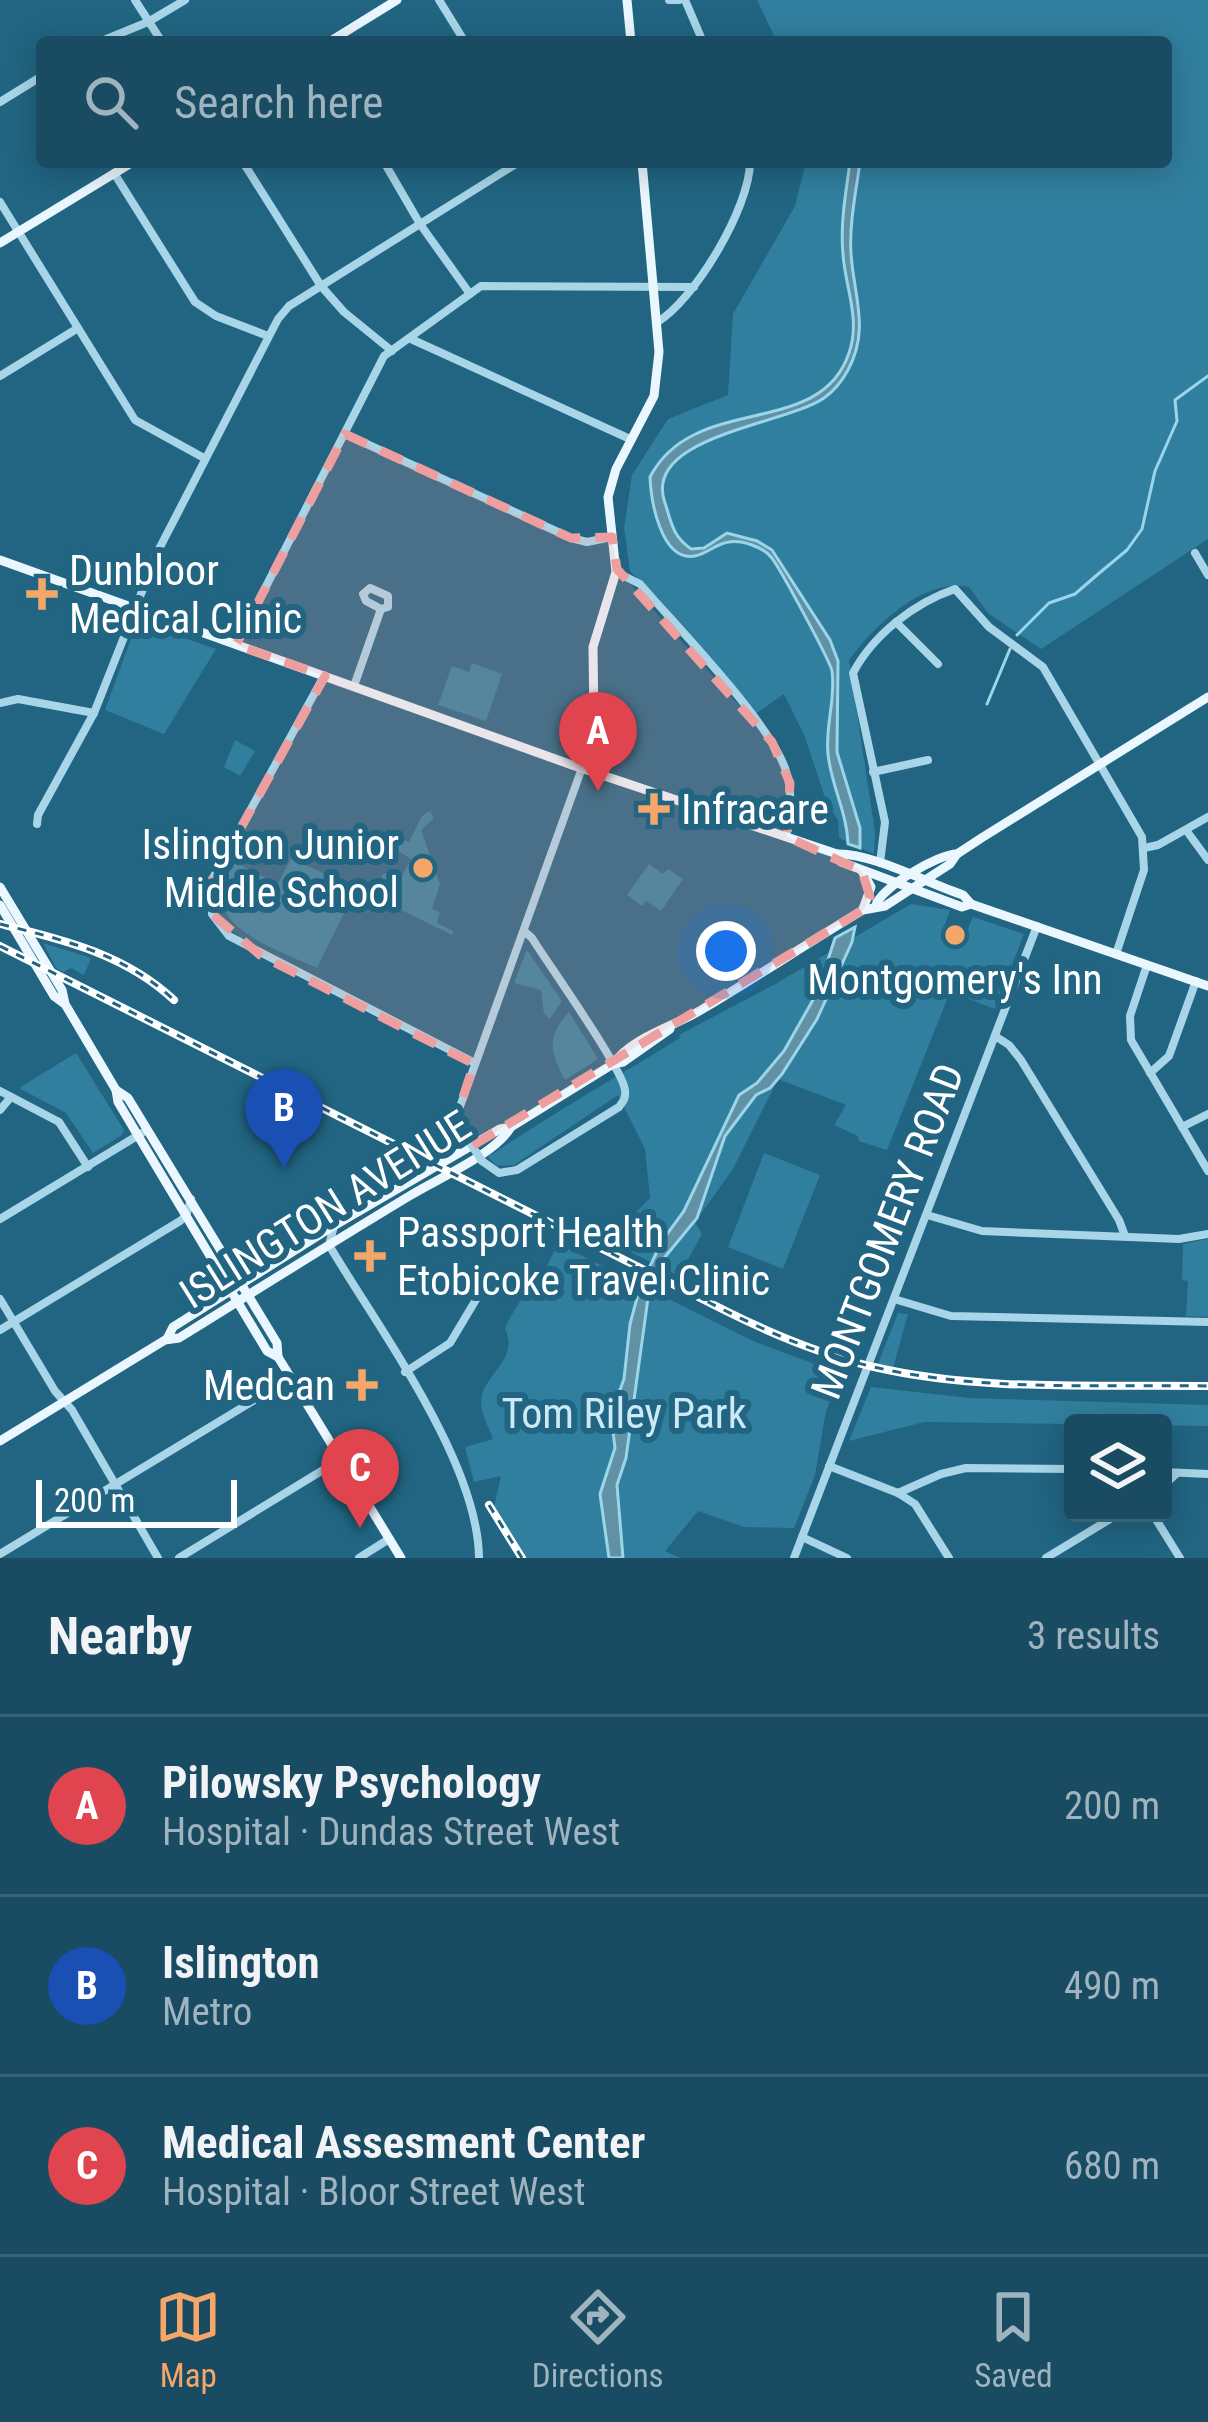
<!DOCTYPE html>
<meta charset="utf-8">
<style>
body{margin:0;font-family:"Roboto Condensed",sans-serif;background:#26566b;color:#f1f3f6}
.controls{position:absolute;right:36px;bottom:36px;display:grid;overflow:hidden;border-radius:12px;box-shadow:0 6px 30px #0003}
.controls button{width:108px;height:108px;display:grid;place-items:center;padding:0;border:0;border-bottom:3px solid #376377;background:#194c62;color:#f1f3f6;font:60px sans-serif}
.scale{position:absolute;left:36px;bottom:30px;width:201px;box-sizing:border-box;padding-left:12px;border:6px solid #fff;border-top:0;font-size:33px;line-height:42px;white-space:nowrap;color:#fff;-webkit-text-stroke:9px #216582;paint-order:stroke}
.you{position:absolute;left:726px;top:951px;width:42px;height:42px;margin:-30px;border:9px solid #fff;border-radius:50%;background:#1a73e8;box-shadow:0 0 0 18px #1a73e833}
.badge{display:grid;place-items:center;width:78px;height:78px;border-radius:50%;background:#f5a769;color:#fff;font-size:39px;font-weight:700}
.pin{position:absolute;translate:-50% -99px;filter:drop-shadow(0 3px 6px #0008)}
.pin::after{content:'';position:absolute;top:63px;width:42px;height:36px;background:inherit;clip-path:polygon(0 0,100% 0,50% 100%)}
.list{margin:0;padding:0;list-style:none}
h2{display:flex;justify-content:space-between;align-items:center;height:156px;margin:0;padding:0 48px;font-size:51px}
h2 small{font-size:39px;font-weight:400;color:#9fb4be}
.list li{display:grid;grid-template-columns:78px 1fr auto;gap:36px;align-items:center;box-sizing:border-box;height:180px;padding:0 48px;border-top:3px solid #376377}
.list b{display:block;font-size:45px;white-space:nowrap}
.list p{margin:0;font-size:39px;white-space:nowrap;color:#9fb4be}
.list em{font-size:39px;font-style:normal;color:#9fb4be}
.icon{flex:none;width:66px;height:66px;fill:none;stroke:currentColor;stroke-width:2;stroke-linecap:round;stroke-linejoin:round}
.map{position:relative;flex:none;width:1208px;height:1558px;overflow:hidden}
.search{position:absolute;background:#194c62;box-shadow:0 6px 30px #0003;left:36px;right:36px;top:36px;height:132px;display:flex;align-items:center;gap:30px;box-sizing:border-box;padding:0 42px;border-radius:12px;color:#9fb4be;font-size:45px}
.sheet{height:696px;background:#194c62}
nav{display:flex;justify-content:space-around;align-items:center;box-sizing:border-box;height:168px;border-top:3px solid #376377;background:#194c62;font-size:33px;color:#9fb4be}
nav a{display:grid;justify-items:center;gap:6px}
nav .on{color:#f5a769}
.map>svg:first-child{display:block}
</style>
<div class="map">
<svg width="1208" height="1558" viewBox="0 0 1208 1558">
<rect width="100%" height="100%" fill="#216582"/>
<!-- green -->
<g fill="#317f9e">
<path d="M757 0H1208V539L1041 649 988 613 969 587C924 577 874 626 849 660L875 832 874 854 839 838 838 820 827 804 805 737 784 694 754 715 659 599 630 571 624 528 632 475 668 419 728 395 733 314 795 206 806 162H1166V42H777Z"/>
<path d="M144 624 216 649 164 734 105 710 135 628Z"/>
<path d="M472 663 502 674 486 721 438 705 452 666 469 672Z"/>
<path d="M235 740 255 751 240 776 224 767Z"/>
<path d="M430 811 434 818 421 830 440 884 432 909 440 912 437 923 453 931 452 935 379 899 382 875 391 871 403 874 411 859 385 843 391 836 409 842 422 816Z"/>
<path d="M291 858 356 889 317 968C290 955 221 933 222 897 223 886 230 872 233 861L278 884Z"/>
<path d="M649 864 663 874 668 869 683 879 661 911 646 901 642 906 627 895Z"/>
<path d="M911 904 950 910 941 935 962 942 973 917 1024 934 995 1009 950 992 887 1150 859 1141 858 1136 834 1125 846 1105 778 1079 733 1169 695 1222 702 1234 679 1276 608 1241 650 1198 645 1149 618 1095 514 1165 497 1166 488 1157C552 1114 615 1078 680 1038L679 1035 777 983Z"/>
<path d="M43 943 91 958 84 975 71 968 63 972 56 968Z"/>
<path d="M527 950 562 1001 550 1019 544 1014 541 990 514 983Z"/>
<path d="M569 1012 598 1059 565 1080C550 1052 546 1037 569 1012Z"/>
<path d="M76 1053 124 1130 122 1135 93 1153 66 1113 19 1088Z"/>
<path d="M764 1153 820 1175 783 1269 728 1247Z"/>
<path d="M1208 1239V1317L1186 1316 1188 1281 1182 1280 1183 1244Z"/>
<path d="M558 1244 755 1342 841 1374 826 1411 815 1475 794 1528 744 1527 698 1511 665 1551 680 1558H525L494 1507 501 1476 474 1482 465 1447 493 1439C489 1428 481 1414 481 1401 483 1374 520 1360 505 1329L508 1321 537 1274H543Z"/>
<path d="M898 1313 908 1314 893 1368 878 1364Z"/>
<path d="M871 1387 969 1398 1208 1405V1426L924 1422 849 1441Z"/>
</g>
<!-- water -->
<g fill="#6091a4" stroke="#9bd5e9" stroke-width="3">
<path d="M850 162H860C856 192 849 224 851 254 854 297 870 329 848 370 842 381 834 391 824 398 785 425 641 436 665 503 672 524 672 535 691 549L704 548 727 533 757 541 772 550 830 640 838 661 837 752 860 828V848L848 844C847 812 831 785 828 754 825 726 836 699 832 671 830 661 779 566 771 557 763 547 742 540 729 542 717 543 707 554 695 556 661 562 651 501 650 477 694 392 820 440 849 353 861 319 845 287 843 254 840 223 846 192 850 162Z"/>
<path d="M855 927 852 942 817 1019 782 1074 770 1088 756 1095 725 1136 697 1218 660 1263 648 1298 626 1458 617 1485 623 1558H609L600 1494 615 1448 611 1415 624 1379 630 1324 640 1287 662 1241 684 1211 739 1095 757 1083 784 1051 818 991 835 938Z"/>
</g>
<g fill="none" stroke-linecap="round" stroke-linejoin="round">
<!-- stream -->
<g stroke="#9bd5e9" stroke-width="3">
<path d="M1017 635 1049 603 1075 594 1097 575 1127 550 1142 529 1155 471 1177 421 1175 400 1208 376"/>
<path d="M987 704 1010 649"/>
</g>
<!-- minor -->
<g stroke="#a8d6e8" stroke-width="8">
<path d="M135 0 162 42"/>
<path d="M439 0 465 42"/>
<path d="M669 0H679"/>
<path d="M685 0 703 42"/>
<path d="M99 42 148 22 185 0"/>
<path d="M0 102 42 76"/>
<path d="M243 162 321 286 344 312 392 351"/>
<path d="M384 162 420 224 470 294"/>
<path d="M114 173 195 302 216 316 268 336"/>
<path d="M0 202 135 420 204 458"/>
<path d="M656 323C695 300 750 207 750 162"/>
<path d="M411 339 630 439"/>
<path d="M0 376 78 328"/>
<path d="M345 434 571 538 587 542 612 537"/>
<path d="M1195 553 1208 575"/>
<path d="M616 572 640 584C676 626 771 723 786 771 793 793 791 814 786 836"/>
<path d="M370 588 388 596V607L381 609 366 601 363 594Z"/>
<path d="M896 622 938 664"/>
<path d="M236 645 384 356 481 286 694 287"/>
<path d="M324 676 212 880V914L229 936 475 1063"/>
<path d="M354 686 381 609"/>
<path d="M0 703 18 699 94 713"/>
<path d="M873 772 928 760"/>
<path d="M37 824 38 815 94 713 158 551 278 319 289 306 519 162"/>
<path d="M1186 830 1208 860"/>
<path d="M1144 848 1158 845 1208 817"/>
<path d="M880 863 885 822 853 673C873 635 914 603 955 589L989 627 1043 667 1142 837 1144 870 1116 954"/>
<path d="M1147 965 1130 1016 1131 1040 1208 1171"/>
<path d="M995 1036 1009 1045 1021 1060 1119 1220 1125 1236"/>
<path d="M1150 1073 1169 1056 1196 981"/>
<path d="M0 1091 59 1122 88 1167"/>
<path d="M0 1110 11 1097"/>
<path d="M1182 1127 1208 1114"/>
<path d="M467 1138 458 1112 582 768"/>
<path d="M482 1161 499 1173 517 1170 619 1107C623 1101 626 1099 625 1090 623 1069 548 964 532 938L524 931"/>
<path d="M927 1215 982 1231 1179 1239 1208 1234"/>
<path d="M0 1219 142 1133"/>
<path d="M334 1226 329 1245C378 1328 478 1461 479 1558"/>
<path d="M0 1299 55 1391 72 1410 158 1558"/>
<path d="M894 1299 951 1316 1208 1322"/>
<path d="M0 1330 180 1221 186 1216 191 1199"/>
<path d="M405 1372 450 1343 486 1283"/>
<path d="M829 1466 898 1493 915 1504 949 1558"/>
<path d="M1163 1472 1208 1474"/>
<path d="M1163 1486 1177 1473"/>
<path d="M898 1493 941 1474 966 1468 1073 1469"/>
<path d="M1152 1513 1180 1558"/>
<path d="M802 1537 847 1558"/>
<path d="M0 1554 291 1378"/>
<path d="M179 1558 341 1459"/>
<path d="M359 1558 389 1539"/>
<path d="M794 1558 1037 926"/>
<path d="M1046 1558 1120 1513"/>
</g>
<!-- major -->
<g stroke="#eaf7fe" stroke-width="9">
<path d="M627 0 631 42"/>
<path d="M329 42 397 0"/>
<path d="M0 243 133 162"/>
<path d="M0 560 572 765 837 854C872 853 927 883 963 895L971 904"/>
<path d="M582 768 594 721 593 647 616 572 608 497 616 469 654 396 659 352 642 162"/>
<path d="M837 854 841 862 962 907 971 904 1208 986"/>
<path d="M862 871 871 887 863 909"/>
<path d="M0 887 62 990 65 1004 116 1090 118 1102 143 1144 267 1351 278 1357 291 1378 401 1558"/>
<path d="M0 905 54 996 65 1004"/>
<path d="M876 905C882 887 938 854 957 854"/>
<path d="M613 1064C632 1037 673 1027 701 1010 755 978 808 943 863 910L885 906 950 864 957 854 983 837 1208 697"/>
<path d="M116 1090 128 1098 277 1343 278 1357"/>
<path d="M167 1339 173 1327 335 1225 500 1129 511 1127 613 1064 623 1062 670 1029"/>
<path d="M0 1441 165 1340 179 1338C256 1290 333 1242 411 1195 439 1178 495 1154 511 1127"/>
</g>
<defs>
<g id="rail">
<path d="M0 924C64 940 125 954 174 1000"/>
<path d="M0 946 726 1311C774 1335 822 1355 874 1367 982 1392 1098 1384 1208 1386"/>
<path d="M489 1505 522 1558"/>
</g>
</defs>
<!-- rail casing -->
<use href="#rail" stroke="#fff" stroke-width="8"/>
<!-- rail -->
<use href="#rail" stroke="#216582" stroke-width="3" stroke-dasharray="9" stroke-linecap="butt"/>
<!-- minor-bridge -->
<path stroke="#a8d6e8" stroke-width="8" d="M467 1138 482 1161"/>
</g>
<!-- marked area -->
<path fill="#ed9e9e" fill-opacity="0.2" stroke="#ed9e9e" stroke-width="9" stroke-dasharray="24 15" stroke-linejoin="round" d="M345 434 571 538 612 537 617 569 772 742 790 783 787 837 862 871 870 897 863 910 472 1146 458 1112 474 1064 260 955 212 914V880L325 676 236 645Z"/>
<!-- markers -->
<g fill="#f5a769" stroke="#216582" stroke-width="4.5">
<path d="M36 576h12v12h12v12h-12v12h-12v-12h-12v-12h12z"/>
<path d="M648 791h12v12h12v12h-12v12h-12v-12h-12v-12h12z"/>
<circle cx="423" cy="868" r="12"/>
<circle cx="955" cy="935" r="12"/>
<path d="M364 1238h12v12h12v12h-12v12h-12v-12h-12v-12h12z"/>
<path d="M356 1367h12v12h12v12h-12v12h-12v-12h-12v-12h12z"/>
</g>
<g text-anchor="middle" stroke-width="12" stroke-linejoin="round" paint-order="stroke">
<!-- poi labels -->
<g font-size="42" fill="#fff" stroke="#216582" text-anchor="start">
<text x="69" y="585">Dunbloor<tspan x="69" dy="48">Medical Clinic</tspan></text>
<text x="681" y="824">Infracare</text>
<text x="399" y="859" text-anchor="end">Islington Junior<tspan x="399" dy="48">Middle School</tspan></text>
<text x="955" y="994" text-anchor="middle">Montgomery's Inn</text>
<text x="397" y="1247">Passport Health<tspan x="397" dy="48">Etobicoke Travel Clinic</tspan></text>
<text x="335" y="1400" text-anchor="end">Medcan</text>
</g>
<!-- street labels -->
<g font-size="42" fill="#fff" stroke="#216582">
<text transform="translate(325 1209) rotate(-32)" y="15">ISLINGTON AVENUE</text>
<text transform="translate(887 1231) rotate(-69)" y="15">MONTGOMERY ROAD</text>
</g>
<!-- park labels -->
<g font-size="42" fill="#cceaf6" stroke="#216582">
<text x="624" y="1428">Tom Riley Park</text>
</g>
</g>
</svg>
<div class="controls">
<button><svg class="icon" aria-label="layers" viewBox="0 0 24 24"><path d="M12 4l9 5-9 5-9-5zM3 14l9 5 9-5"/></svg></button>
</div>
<div class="scale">200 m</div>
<div class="you"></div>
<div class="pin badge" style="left:598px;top:791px;background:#e0444e">A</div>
<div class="pin badge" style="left:284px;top:1168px;background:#1a4fb4">B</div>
<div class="pin badge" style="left:360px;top:1528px;background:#e0444e">C</div>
<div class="search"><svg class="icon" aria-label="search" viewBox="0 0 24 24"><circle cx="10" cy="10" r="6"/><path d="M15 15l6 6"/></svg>Search here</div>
</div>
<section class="sheet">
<h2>Nearby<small>3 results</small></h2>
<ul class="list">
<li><span class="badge" style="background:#e0444e">A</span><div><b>Pilowsky Psychology</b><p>Hospital · Dundas Street West</p></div><em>200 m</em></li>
<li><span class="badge" style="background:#1a4fb4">B</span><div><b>Islington</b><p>Metro</p></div><em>490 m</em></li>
<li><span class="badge" style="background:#e0444e">C</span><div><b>Medical Assesment Center</b><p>Hospital · Bloor Street West</p></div><em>680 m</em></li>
</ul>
</section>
<nav>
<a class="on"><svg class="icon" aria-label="map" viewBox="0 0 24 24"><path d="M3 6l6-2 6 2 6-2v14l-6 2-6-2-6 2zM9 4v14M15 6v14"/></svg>Map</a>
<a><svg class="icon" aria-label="directions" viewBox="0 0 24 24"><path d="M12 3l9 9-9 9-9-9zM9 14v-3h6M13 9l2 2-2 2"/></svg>Directions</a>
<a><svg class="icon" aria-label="saved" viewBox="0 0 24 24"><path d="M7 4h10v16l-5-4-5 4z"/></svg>Saved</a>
</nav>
